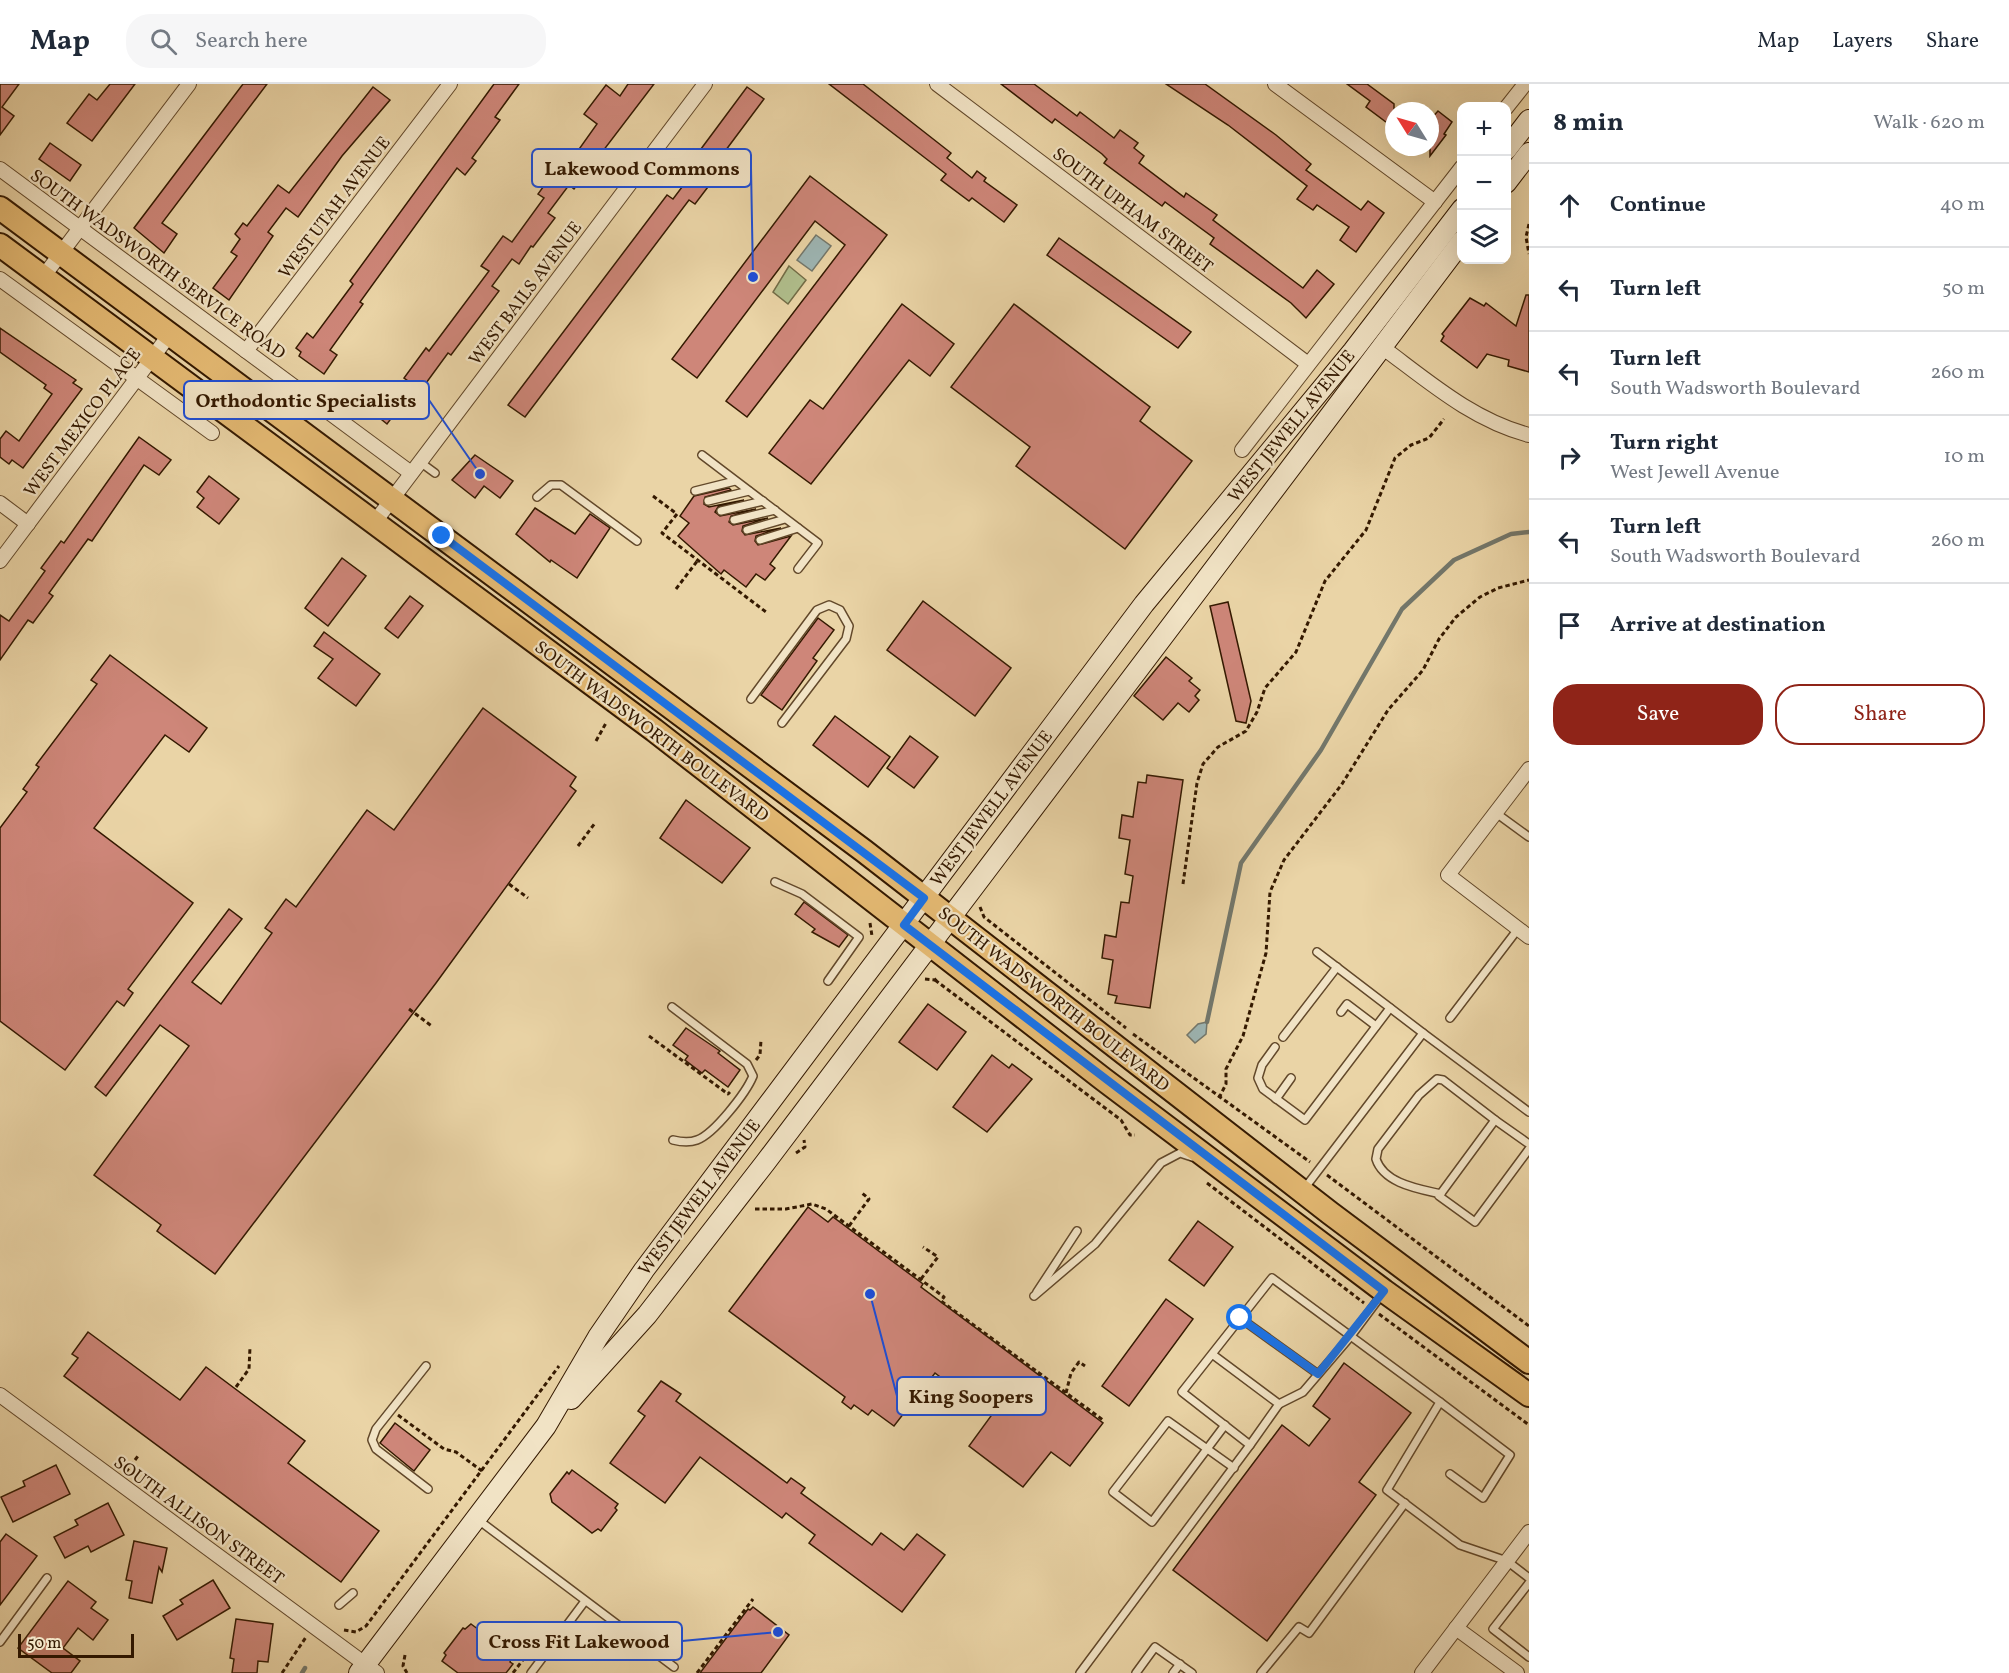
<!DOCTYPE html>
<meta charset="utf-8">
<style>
body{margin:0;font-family:Vollkorn,serif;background:#f6f6f7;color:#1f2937}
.controls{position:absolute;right:18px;top:18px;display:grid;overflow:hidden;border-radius:12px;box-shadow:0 6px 24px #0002}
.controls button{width:54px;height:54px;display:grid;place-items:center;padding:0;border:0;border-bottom:2px solid #e0e1e3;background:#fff;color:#1f2937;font:30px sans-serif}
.compass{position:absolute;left:1385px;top:18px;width:54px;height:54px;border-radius:50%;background:#fff;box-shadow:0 6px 24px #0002;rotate:307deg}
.scale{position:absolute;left:18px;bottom:15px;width:116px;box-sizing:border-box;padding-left:6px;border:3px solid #341900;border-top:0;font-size:16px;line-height:21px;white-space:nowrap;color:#341900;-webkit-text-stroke:4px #f1e3c5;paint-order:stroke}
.stop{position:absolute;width:18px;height:18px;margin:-14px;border:4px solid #1a73e8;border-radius:50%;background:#fff}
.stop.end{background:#1a73e8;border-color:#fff;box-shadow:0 2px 6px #0008}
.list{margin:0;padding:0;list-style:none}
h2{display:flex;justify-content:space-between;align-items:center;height:78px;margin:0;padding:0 24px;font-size:26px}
h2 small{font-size:20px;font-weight:400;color:#747a83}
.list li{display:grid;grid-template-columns:39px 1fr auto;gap:18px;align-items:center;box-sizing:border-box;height:84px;padding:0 24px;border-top:2px solid #e0e1e3}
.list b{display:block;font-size:22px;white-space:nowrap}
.list p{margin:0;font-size:20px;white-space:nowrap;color:#747a83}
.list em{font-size:20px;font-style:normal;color:#747a83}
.actions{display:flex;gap:12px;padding:18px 24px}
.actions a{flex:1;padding:14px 0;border:2px solid #8f2418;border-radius:24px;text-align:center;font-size:21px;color:#8f2418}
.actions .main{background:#8f2418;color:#fff}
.icon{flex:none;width:33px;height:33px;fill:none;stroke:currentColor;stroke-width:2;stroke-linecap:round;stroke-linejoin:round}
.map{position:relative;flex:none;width:1529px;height:1589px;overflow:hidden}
header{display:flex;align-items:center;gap:36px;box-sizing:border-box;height:84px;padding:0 30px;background:#fff;border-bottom:2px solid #e0e1e3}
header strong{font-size:28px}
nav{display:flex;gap:33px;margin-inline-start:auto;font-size:21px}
.search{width:420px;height:54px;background:#f6f6f7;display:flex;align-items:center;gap:15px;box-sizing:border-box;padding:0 21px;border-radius:24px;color:#747a83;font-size:22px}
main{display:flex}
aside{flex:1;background:#fff}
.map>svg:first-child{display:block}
</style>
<header>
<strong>Map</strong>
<div class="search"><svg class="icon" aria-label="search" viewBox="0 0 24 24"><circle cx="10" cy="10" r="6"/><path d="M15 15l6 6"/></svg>Search here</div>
<nav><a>Map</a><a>Layers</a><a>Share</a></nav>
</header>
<main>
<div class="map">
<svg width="1529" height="1589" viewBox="0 0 1529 1589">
<rect width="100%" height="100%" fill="#ead4a6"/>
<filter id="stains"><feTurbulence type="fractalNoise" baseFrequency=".00333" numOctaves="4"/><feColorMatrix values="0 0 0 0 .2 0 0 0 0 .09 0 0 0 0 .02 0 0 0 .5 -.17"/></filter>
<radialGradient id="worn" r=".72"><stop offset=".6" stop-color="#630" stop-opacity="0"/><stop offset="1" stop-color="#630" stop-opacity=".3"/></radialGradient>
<!-- green -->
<path fill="#b0be8c" stroke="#726c46" stroke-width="1.5" d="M789 182 806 196 788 220 773 208Z"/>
<!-- water -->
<g fill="#9db5b3" stroke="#73776b" stroke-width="1.5">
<path d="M816 151 831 162 812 187 797 176Z"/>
<path d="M1207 938 1206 950 1195 959 1187 951 1198 940Z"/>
</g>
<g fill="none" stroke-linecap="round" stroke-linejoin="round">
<!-- stream -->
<g stroke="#73776b" stroke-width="4.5">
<path d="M1207 938 1241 779 1321 666 1402 525 1454 476 1511 450 1529 448"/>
<path d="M302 1589 305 1584"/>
</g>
</g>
<!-- building -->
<g fill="#ce8679" stroke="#341900" stroke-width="1.5">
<path d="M0 0H19L2 23 14 32 0 51Z"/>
<path d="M110 0H135L92 57 67 39 89 10 97 16Z"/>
<path d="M243 0H267L162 139 177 150 164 169 134 144Z"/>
<path d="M494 0H519L495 33 500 36 472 74 476 77 465 91 457 84 360 218 363 220 330 266 337 271 324 290 299 272 301 268 296 264 307 249 313 254 353 200 350 197Z"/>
<path d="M628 0H654L574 105 569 101 548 129 555 134 533 163 531 162 519 180 512 175 492 202 499 207 451 271 448 269 421 306 404 294 426 264 429 267 489 187 481 182 503 152 512 158 544 114 538 110 559 81 565 85 597 40 584 30 606 1 620 12Z"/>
<path d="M829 0H863L951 69 947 74 972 94 977 87 986 94 984 97 1017 121 1004 138 972 114 969 117 941 96 946 90Z"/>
<path d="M1001 0H1034L1077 32 1080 28 1114 54 1120 46 1138 59 1134 64 1144 72 1139 79 1184 113 1186 109 1217 131 1213 136 1303 204 1317 186 1334 200 1306 234 1291 219 1210 160 1214 154 1165 118 1162 122 1104 79 1107 75 1102 70 1055 35 1052 39Z"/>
<path d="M1166 0H1205L1276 51 1311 80 1306 86 1361 126 1368 117 1384 129 1356 168 1340 156 1349 143 1317 121 1313 126 1297 115 1307 102 1228 41Z"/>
<path d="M1347 0H1367L1394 20V44L1366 23 1370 17Z"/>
<path d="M373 3 390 16 342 72 298 133 286 124 268 148 273 152 229 216 213 204 237 172 231 168 240 155 235 150 243 139 247 142 278 101 289 109Z"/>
<path d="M747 3 764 15 711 86 717 91 695 120 689 116 525 333 508 321 667 111 673 115 704 74 698 69Z"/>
<path d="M1438 27 1452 38 1444 50 1446 51 1430 72V36Z"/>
<path d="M50 59 81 81 70 97 39 75Z"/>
<path d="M810 92 887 151 747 333 726 317 845 161 815 137 697 294 672 275Z"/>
<path d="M1059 154 1191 248 1178 264 1047 171Z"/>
<path d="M1526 211H1529V288L1508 282 1509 276 1487 270 1477 284 1441 257 1444 252 1442 250 1470 214 1484 222 1486 219 1516 242Z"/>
<path d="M902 220 954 260 930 292 909 276 811 400 769 369 810 316 823 325Z"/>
<path d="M1014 220 1150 323 1140 337 1192 377 1125 465 1016 382 1030 363 951 303Z"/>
<path d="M0 244 76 296 73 299 82 305 23 384 12 376 9 380 0 373V355L6 347 19 357 52 310 44 304 46 301 0 268Z"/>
<path d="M366 299 399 324 387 340 355 314Z"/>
<path d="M139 353 171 376 159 391 144 381 92 457 88 455 49 509 53 512 33 539 28 536 0 576V531L9 537 45 487 41 484 61 457 64 459Z"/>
<path d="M475 371 513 397 500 414 484 402 475 414 452 396Z"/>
<path d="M209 392 239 415 219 440 197 423 204 414 197 408Z"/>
<path d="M729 404 731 406 705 413 704 420 709 423 744 416 718 423 715 428 720 432 756 425 731 432 729 438 733 441 768 434 743 442 742 447 745 451 781 444 756 452 755 457 758 461 791 452 770 480 775 484 765 496 756 490 746 503 724 486 721 490 678 452 689 439 680 432 694 412Z"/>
<path d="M535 424 575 450 590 430 610 444 577 494 551 476 550 478 516 450Z"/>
<path d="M342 474 366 492 328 542 305 524Z"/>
<path d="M410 512 423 522 398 554 385 544Z"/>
<path d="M923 517 1011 584 975 632 887 566Z"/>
<path d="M1228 518 1251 617 1246 639 1236 637 1210 522Z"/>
<path d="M818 534 834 546 813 574 817 577 782 626 761 611Z"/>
<path d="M324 548 380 590 356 622 318 594 333 575 314 562Z"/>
<path d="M110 571 207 644 189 668 165 651 94 744 193 819 128 905 133 909 124 922 117 917 65 986 0 937V744L27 708 23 705 39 683 36 681 97 600 91 596Z"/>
<path d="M1166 573 1192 594 1189 597 1200 606 1195 612 1199 616 1189 628 1178 619 1163 636 1134 612Z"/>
<path d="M483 624 576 693 570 702 576 707 436 899 215 1190 157 1147 161 1141 94 1091 189 962 160 941 106 1012 95 1003 229 825 242 835 192 898 221 920 272 849 265 844 286 815 296 823 367 726 394 746Z"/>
<path d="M835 632 890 673 868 703 813 661Z"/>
<path d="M910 652 938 673 914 704 887 684Z"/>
<path d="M1147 691 1183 696 1150 924 1115 919 1117 912 1108 910 1113 876 1102 874 1105 851 1116 853 1121 818 1129 819 1133 792 1125 790 1130 756 1119 754 1122 731 1133 733 1138 698 1146 699Z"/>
<path d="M686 716 750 764 722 799 660 754Z"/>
<path d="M804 818 848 851 839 863 812 848 815 845 795 830Z"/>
<path d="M928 920 966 948 937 986 899 958Z"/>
<path d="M686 944 720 967 718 969 740 986 728 1003 705 986 702 989 685 976 688 972 673 961Z"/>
<path d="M992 971 1009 984 1012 980 1032 995 987 1048 953 1023Z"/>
<path d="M808 1123 828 1138 833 1133 923 1200 921 1203 1103 1339 1070 1382 1051 1368 1023 1403 969 1362 991 1332 935 1289 894 1342 872 1326 868 1331 854 1321 851 1325 842 1318 845 1313 729 1227Z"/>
<path d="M1198 1137 1233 1163 1204 1202 1169 1176Z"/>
<path d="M1166 1215 1193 1235 1129 1322 1102 1302Z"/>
<path d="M88 1248 180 1316 206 1283 305 1357 288 1379 379 1447 341 1498 64 1292 78 1274 72 1270Z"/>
<path d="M1344 1279 1411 1329 1359 1398 1376 1411 1267 1557 1173 1486 1282 1341 1309 1362 1330 1335 1313 1322Z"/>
<path d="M661 1297 681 1310 676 1317 787 1399 791 1394 805 1404 801 1409 872 1461 881 1449 904 1466 917 1450 945 1471 902 1528 809 1459 815 1451 786 1429 782 1434 700 1373 665 1419 610 1379 645 1332 638 1327Z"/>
<path d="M395 1339 430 1366 414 1387 380 1359Z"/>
<path d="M56 1381 70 1410 13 1438 1 1413 25 1402 23 1397Z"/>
<path d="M572 1386 618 1420 615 1424 617 1426 601 1447 598 1445 592 1449 552 1418 550 1410 567 1388 569 1390Z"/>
<path d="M108 1419 124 1451 91 1468 88 1462 65 1474 54 1453 78 1441 75 1436Z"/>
<path d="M6 1450 37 1472 0 1521V1458Z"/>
<path d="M134 1457 167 1464 162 1488 159 1483 152 1519 129 1514 132 1497 126 1496Z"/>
<path d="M213 1496 230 1524 177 1556 163 1532 183 1520 180 1516Z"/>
<path d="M68 1497 96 1518 91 1524 108 1536 93 1556 78 1544 63 1564 80 1577 71 1589H52L18 1564Z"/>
<path d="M753 1523 789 1551 761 1589H700L748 1525 750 1526Z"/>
<path d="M236 1535 273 1540 268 1578 258 1577 257 1589H232L234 1575 230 1574Z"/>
<path d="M471 1540 513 1571 510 1578 513 1580 506 1589H458L442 1577 446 1571 444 1569 463 1544 465 1545Z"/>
</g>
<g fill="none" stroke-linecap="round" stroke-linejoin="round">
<defs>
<g id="lane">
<path d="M702 371 818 459 798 485"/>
<path d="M420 378 435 389"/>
<path d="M695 407 735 397"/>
<path d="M537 413 551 401H561L637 457"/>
<path d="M708 417 749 407"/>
<path d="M721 427 763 417"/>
<path d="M734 436 775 426"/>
<path d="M747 446 785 435"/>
<path d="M760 456 798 444"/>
<path d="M751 615 817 526 829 521 840 526 849 542 846 555 782 639"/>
<path d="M1496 729 1529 753"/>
<path d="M775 798 802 810 859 853 828 897"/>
<path d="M1317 868 1423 949"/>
<path d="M672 923 747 980 753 992C746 1009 714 1050 697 1056 689 1059 681 1058 673 1056"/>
<path d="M1341 928 1347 920 1376 942"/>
<path d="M1450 934 1518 845"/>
<path d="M1283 953 1337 883"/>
<path d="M1275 963 1262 981 1258 994 1263 1005 1305 1036 1390 924"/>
<path d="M1276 1015 1291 994"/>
<path d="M1529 1060 1495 1036 1439 1112 1475 1138 1529 1065"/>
<path d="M1304 1105 1423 949 1529 1028"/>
<path d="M1441 1110C1420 1105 1384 1100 1376 1075L1378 1065 1419 1011 1437 995 1443 996 1495 1036"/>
<path d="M1037 1208 1077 1147"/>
<path d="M1034 1212 1095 1160 1161 1079 1180 1069 1192 1073"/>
<path d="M1240 1234 1318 1290"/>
<path d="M1212 1270 1279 1320 1250 1361 1182 1308 1272 1194 1440 1318 1387 1406 1460 1461 1507 1477 1529 1494"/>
<path d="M426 1282 376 1345 372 1356 376 1365 428 1405"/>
<path d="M1440 1318 1510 1371 1483 1414 1450 1390"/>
<path d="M1279 1320 1303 1308 1351 1252 1383 1209"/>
<path d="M1225 1341 1152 1438 1113 1408 1168 1337 1234 1384"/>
<path d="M477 1435 674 1583"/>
<path d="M1529 1499 1493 1545 1529 1573"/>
<path d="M339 1521 353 1509"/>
<path d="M0 1558 47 1494"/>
<path d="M531 1589 585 1517"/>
<path d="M1080 1589 1250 1361"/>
<path d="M1136 1589 1155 1563 1192 1589"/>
<path d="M1173 1589 1180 1580"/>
<path d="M1261 1589 1299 1543 1309 1549 1405 1419"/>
</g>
<g id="street">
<path d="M937 0 1308 280"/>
<path d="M1275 0 1435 118"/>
<path d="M1506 24 1525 0"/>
<path d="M0 85 411 389"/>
<path d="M43 193 189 0"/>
<path d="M0 195 212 349"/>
<path d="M1382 263C1428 297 1472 336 1529 351"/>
<path d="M246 267 450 0"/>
<path d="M1242 366 1462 83"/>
<path d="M0 419 28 440"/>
<path d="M374 439 705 0"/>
<path d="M0 477 170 250"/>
<path d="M1529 685 1448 791 1529 853"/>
<path d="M0 1311 377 1589"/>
<path d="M1456 1544 1517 1589"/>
<path d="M1422 1589 1529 1448"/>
</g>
<g id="secondary">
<path d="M1506 66 1529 36"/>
<path d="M1506 99 1529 69"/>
<path d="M571 1315 647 1231 765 1079 1462 157"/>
<path d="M359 1589 546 1342 598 1253 644 1186 1144 520 1353 267 1462 125"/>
</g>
<g id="primary">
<path d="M0 124 864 767 1330 1129 1529 1278"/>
<path d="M0 161 654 646 1103 995 1384 1207 1529 1311"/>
</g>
</defs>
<!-- lane casing -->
<use href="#lane" stroke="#62482a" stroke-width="10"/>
<!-- street casing -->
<use href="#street" stroke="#62482a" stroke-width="16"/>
<!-- secondary casing -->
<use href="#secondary" stroke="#341900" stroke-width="22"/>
<!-- primary casing -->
<use href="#primary" stroke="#341900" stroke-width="26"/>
<!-- path -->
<g stroke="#341900" stroke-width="3" stroke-dasharray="4.5 3" stroke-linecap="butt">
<path d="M1529 140 1526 153 1529 170"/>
<path d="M653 412 677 430 662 449 766 528"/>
<path d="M676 505 698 476"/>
<path d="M596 657 606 639"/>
<path d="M578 762 595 739"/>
<path d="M509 800 528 814"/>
<path d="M1183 800 1197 699 1203 680 1218 663 1246 647 1257 628 1265 604 1296 568 1325 497 1366 446 1395 374 1411 361 1429 354 1444 335"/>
<path d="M980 823 984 833 1126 944"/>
<path d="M870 839 872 852"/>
<path d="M925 895 935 896 938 893"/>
<path d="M935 896 1121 1036 1130 1051H1135"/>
<path d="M409 925 433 943"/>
<path d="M1133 950 1310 1078"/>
<path d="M649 952 728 1010 730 1008"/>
<path d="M756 976 760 971 761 956"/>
<path d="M1219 1014 1226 1000V985L1243 952 1266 869 1270 808 1284 776 1342 700 1388 626 1423 586 1439 555 1456 533 1480 513 1498 504 1529 496"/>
<path d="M796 1069 805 1063 804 1056"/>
<path d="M1327 1091 1529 1242"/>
<path d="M1207 1099 1364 1219"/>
<path d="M755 1125H786L812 1120 826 1125 944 1213 941 1217 1103 1336"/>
<path d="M849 1142 869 1115 862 1109"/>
<path d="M921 1195 938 1173 923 1163"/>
<path d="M1379 1230 1529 1341"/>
<path d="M236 1303 249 1285 250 1263"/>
<path d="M1066 1309 1071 1289 1079 1278 1085 1282"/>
<path d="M398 1331 444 1365 456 1368 482 1387"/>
<path d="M126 1388 138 1372"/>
<path d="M344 1546 356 1548 366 1542 559 1282"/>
<path d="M405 1571 403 1582 407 1589"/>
<path d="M282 1589 306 1553"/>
<path d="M513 1589 534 1561"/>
<path d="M697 1589 753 1515"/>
</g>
<!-- lane -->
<use href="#lane" stroke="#f1e3c5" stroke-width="7"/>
<!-- street -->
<use href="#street" stroke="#f1e3c5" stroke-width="14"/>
<!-- secondary -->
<use href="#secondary" stroke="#f1e3c5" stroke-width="20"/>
<!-- primary -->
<use href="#primary" stroke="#e5ba73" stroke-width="22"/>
</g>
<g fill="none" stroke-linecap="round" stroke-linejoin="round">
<!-- route -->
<path stroke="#1a73e8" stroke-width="8" d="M442 452 924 814 904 841 1384 1207 1318 1290 1240 1234"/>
</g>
<g text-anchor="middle" stroke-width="4.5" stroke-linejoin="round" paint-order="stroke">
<!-- street labels -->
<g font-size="18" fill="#341900" stroke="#f1e3c5">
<text transform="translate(334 123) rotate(-53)" y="6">WEST UTAH AVENUE</text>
<text transform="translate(1133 126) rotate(37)" y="6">SOUTH UPHAM STREET</text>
<text transform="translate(158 180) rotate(36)" y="6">SOUTH WADSWORTH SERVICE ROAD</text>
<text transform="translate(525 209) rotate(-53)" y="6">WEST BAILS AVENUE</text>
<text transform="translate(82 338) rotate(-53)" y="6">WEST MEXICO PLACE</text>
<text transform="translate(1291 342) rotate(-51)" y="6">WEST JEWELL AVENUE</text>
<text transform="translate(652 647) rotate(37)" y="6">SOUTH WADSWORTH BOULEVARD</text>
<text transform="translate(991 724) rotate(-53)" y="6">WEST JEWELL AVENUE</text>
<text transform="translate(1054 915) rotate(38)" y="6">SOUTH WADSWORTH BOULEVARD</text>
<text transform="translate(699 1113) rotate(-53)" y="6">WEST JEWELL AVENUE</text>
<text transform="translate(199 1436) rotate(36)" y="6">SOUTH ALLISON STREET</text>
</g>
</g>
<!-- callouts -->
<path fill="none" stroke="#1d4ed8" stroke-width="2" d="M753 193L751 84M480 390L429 316M870 1210L897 1312M778 1548L682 1557"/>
<g fill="#1d4ed8" stroke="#f1e3c5" stroke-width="2">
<circle cx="753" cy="193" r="6"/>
<circle cx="480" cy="390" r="6"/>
<circle cx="870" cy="1210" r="6"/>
<circle cx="778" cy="1548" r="6"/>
</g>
<g fill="#f1e3c5" stroke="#1d4ed8" stroke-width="2">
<rect x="532" y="65" width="219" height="38" rx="6"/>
<rect x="184" y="297" width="245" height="38" rx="6"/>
<rect x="897" y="1293" width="149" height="38" rx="6"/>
<rect x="477" y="1538" width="205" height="38" rx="6"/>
</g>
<g font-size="20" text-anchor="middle" font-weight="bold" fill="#341900">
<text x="642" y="91">Lakewood Commons</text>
<text x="306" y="323">Orthodontic Specialists</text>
<text x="971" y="1319">King Soopers</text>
<text x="579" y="1564">Cross Fit Lakewood</text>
</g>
<rect width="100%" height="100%" filter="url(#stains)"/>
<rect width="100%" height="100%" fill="url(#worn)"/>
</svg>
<div class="controls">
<button>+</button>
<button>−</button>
<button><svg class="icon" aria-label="layers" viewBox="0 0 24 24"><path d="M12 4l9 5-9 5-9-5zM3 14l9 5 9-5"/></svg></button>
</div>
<svg class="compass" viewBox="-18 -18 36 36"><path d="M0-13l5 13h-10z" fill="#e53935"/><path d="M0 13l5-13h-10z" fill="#747a83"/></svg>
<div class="scale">50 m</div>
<div class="stop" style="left:1240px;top:1234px"></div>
<div class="stop end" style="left:442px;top:452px"></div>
</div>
<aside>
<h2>8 min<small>Walk · 620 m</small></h2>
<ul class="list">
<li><svg class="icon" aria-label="ahead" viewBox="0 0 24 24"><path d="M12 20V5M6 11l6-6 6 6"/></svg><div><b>Continue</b></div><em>40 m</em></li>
<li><svg class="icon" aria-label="left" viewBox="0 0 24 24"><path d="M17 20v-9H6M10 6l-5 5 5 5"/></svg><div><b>Turn left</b></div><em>50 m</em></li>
<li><svg class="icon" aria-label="left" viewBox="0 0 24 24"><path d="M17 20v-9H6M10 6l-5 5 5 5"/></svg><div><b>Turn left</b><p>South Wadsworth Boulevard</p></div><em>260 m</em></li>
<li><svg class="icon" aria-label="right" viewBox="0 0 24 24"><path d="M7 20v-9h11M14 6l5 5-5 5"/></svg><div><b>Turn right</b><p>West Jewell Avenue</p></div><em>10 m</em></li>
<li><svg class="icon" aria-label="left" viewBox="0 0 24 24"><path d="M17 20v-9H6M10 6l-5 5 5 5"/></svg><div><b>Turn left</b><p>South Wadsworth Boulevard</p></div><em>260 m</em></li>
<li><svg class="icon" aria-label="arrive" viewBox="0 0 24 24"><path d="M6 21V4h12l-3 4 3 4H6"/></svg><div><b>Arrive at destination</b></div></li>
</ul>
<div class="actions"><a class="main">Save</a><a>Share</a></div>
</aside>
</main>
